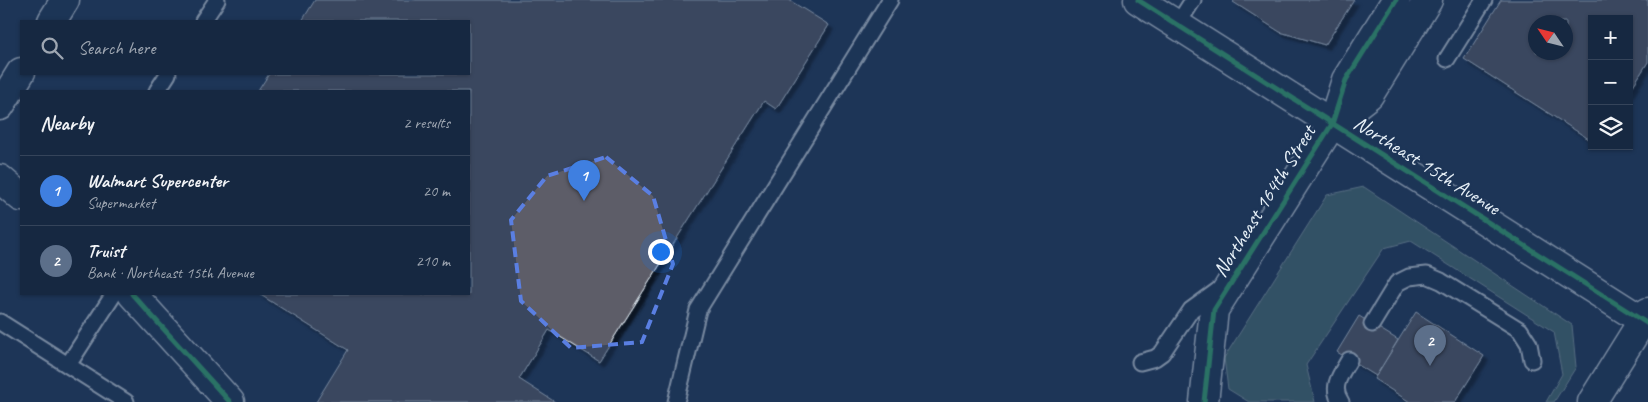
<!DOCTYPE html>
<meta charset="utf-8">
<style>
body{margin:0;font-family:Caveat,sans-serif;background:#1f3048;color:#f1f3f6}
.controls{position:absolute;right:15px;top:15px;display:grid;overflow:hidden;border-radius:0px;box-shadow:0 1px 4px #0004}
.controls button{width:45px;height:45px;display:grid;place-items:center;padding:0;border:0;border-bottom:1px solid #35445a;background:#162841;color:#f1f3f6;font:25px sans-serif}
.compass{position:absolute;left:1528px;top:15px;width:45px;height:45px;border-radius:50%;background:#162841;box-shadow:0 1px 4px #0004;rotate:305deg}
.you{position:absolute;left:660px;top:251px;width:18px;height:18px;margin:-12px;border:4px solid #fff;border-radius:50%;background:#1a73e8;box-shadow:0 0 0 8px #1a73e833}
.badge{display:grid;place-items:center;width:32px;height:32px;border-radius:50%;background:#8bbbb9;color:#fff;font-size:16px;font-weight:700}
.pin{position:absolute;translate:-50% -41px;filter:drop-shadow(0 1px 2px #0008)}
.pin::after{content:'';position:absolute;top:26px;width:18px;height:15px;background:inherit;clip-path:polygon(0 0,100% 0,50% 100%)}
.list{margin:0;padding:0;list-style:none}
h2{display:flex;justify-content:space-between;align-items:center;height:65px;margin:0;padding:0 20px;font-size:21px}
h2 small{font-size:16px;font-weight:400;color:#9ea6b1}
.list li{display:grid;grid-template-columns:32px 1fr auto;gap:15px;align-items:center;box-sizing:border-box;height:70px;padding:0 20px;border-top:1px solid #35445a}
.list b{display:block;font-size:19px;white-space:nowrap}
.list p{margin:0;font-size:16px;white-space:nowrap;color:#9ea6b1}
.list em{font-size:16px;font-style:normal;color:#9ea6b1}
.icon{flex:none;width:28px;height:28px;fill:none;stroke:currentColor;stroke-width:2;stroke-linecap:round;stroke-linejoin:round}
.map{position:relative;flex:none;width:1648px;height:402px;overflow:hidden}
.search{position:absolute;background:#162841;box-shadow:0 1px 4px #0004;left:20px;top:20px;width:450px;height:55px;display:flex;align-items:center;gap:12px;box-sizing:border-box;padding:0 18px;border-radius:0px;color:#9ea6b1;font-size:19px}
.panel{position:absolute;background:#162841;box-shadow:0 1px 4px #0004;left:20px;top:90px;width:450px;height:205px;border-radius:0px}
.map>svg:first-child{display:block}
</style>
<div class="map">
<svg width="1648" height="402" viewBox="0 0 1648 402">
<defs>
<filter id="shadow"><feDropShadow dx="4.5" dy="4.5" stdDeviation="1" flood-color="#0009"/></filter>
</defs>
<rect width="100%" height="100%" fill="#1d3557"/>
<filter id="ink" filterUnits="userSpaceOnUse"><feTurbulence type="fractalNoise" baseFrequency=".02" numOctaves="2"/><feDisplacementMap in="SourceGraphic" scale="10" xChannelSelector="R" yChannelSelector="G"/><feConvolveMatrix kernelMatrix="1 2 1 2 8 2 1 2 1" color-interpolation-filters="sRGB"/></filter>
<g filter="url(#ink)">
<!-- green -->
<path fill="#4e7374" stroke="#9bb2b6" d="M1364 187 1572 325 1576 367 1554 402H1546L1562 374 1554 332 1411 241 1384 248 1306 365 1315 402H1249L1228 389 1224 358 1327 195Z"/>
<!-- building -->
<g fill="#5d5d67" stroke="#e8f1f8" fill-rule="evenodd" filter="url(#shadow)">
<path d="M315 0H789L829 25 776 109 764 101 599 361 549 330 519 379 555 402H316L348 350 259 294H469V91H258L269 74H469V21H302Z"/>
<path d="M1235 0H1354L1325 45 1280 32 1233 2Z"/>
<path d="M1501 0H1648V62L1629 92V19H1592V141L1464 59ZM1536 22H1566V52H1536Z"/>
<path d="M1416 312 1484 356 1455 402H1410L1374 379Z"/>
<path d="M1359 316 1398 340 1376 376 1337 352Z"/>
</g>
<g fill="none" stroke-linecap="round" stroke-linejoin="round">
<defs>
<g id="service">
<path d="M203 21 217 0"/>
<path d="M1177 25 1193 0"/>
<path d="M1447 59 1484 0"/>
<path d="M157 91 168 74"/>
<path d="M0 322 126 402"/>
<path d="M1372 324 1397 283 1409 277 1427 275 1441 281 1520 330 1529 344 1532 360"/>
<path d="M1140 362 1155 358 1162 353 1191 310 1220 289"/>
<path d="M68 365 114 294"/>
<path d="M676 402 698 310 890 0"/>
<path d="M1341 402C1330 387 1341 374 1349 360"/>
</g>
<g id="minor">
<path d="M0 179 21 197"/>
<path d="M132 294 230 402"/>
<path d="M1204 402 1214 310 1332 124"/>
</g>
<g id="tertiary">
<path d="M1138 0 1648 324"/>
<path d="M52 21 65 0"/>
<path d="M0 106 21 72"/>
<path d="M1332 124 1369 95 1428 0"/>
<path d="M1332 124 1346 80 1396 0"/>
</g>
<path id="primary" d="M1592 402 1648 312"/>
</defs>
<!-- service casing -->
<use href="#service" stroke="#e8f1f8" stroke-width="19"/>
<!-- minor casing -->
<use href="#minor" stroke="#e8f1f8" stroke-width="31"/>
<!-- tertiary casing -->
<use href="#tertiary" stroke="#e8f1f8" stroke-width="31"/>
<!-- primary casing -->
<use href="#primary" stroke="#e8f1f8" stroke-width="31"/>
<!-- service -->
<use href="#service" stroke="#1d3557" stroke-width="15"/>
<!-- minor -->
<use href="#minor" stroke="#1d3557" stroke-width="28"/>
<!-- tertiary -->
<use href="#tertiary" stroke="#1d3557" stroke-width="28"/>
<!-- primary -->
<use href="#primary" stroke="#1d3557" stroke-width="28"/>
<defs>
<g id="cycleway">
<path d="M1138 0 1648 324"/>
<path d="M132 294 230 402"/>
<path d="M1204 402 1214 310 1332 124 1346 80 1396 0"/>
</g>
</defs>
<!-- cycleway casing -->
<use href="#cycleway" stroke="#1d3557" stroke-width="8"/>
<!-- cycleway -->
<use href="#cycleway" stroke="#3abd76" stroke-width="5"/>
</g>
</g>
<!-- marked area -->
<path d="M0 0H1648V402H0ZM606 157 653 196 673 264 642 342 571 348 521 301 511 220 547 176Z" fill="#1d3557" fill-opacity=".55" fill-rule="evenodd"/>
<path fill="none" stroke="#5a7fe2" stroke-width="4" stroke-dasharray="10 6" stroke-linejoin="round" d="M606 157 653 196 673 264 642 342 571 348 521 301 511 220 547 176Z"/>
<g text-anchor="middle" stroke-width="4.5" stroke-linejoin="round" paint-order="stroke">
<!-- street labels -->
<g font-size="21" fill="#e8f1f8" stroke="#1d3557">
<text transform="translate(1427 165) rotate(32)" y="7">Northeast 15th Avenue</text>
<text transform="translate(1264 201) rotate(-58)" y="7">Northeast 164th Street</text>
</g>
</g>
</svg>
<div class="controls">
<button>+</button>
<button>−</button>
<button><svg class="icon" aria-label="layers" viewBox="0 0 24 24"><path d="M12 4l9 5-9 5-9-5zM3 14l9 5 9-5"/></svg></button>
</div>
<svg class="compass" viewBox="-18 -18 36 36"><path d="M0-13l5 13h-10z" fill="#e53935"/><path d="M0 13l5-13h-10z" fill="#9ea6b1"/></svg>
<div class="you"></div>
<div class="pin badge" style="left:584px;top:201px;background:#3f7fe0">1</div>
<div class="pin badge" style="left:1430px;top:366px;background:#5c6f8a">2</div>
<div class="search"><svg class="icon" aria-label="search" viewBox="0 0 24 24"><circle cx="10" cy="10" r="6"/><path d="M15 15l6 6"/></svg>Search here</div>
<section class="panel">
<h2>Nearby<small>2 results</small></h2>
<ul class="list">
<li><span class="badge" style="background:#3f7fe0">1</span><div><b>Walmart Supercenter</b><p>Supermarket</p></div><em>20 m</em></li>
<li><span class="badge" style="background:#5c6f8a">2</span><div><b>Truist</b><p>Bank · Northeast 15th Avenue</p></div><em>210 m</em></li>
</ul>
</section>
</div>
